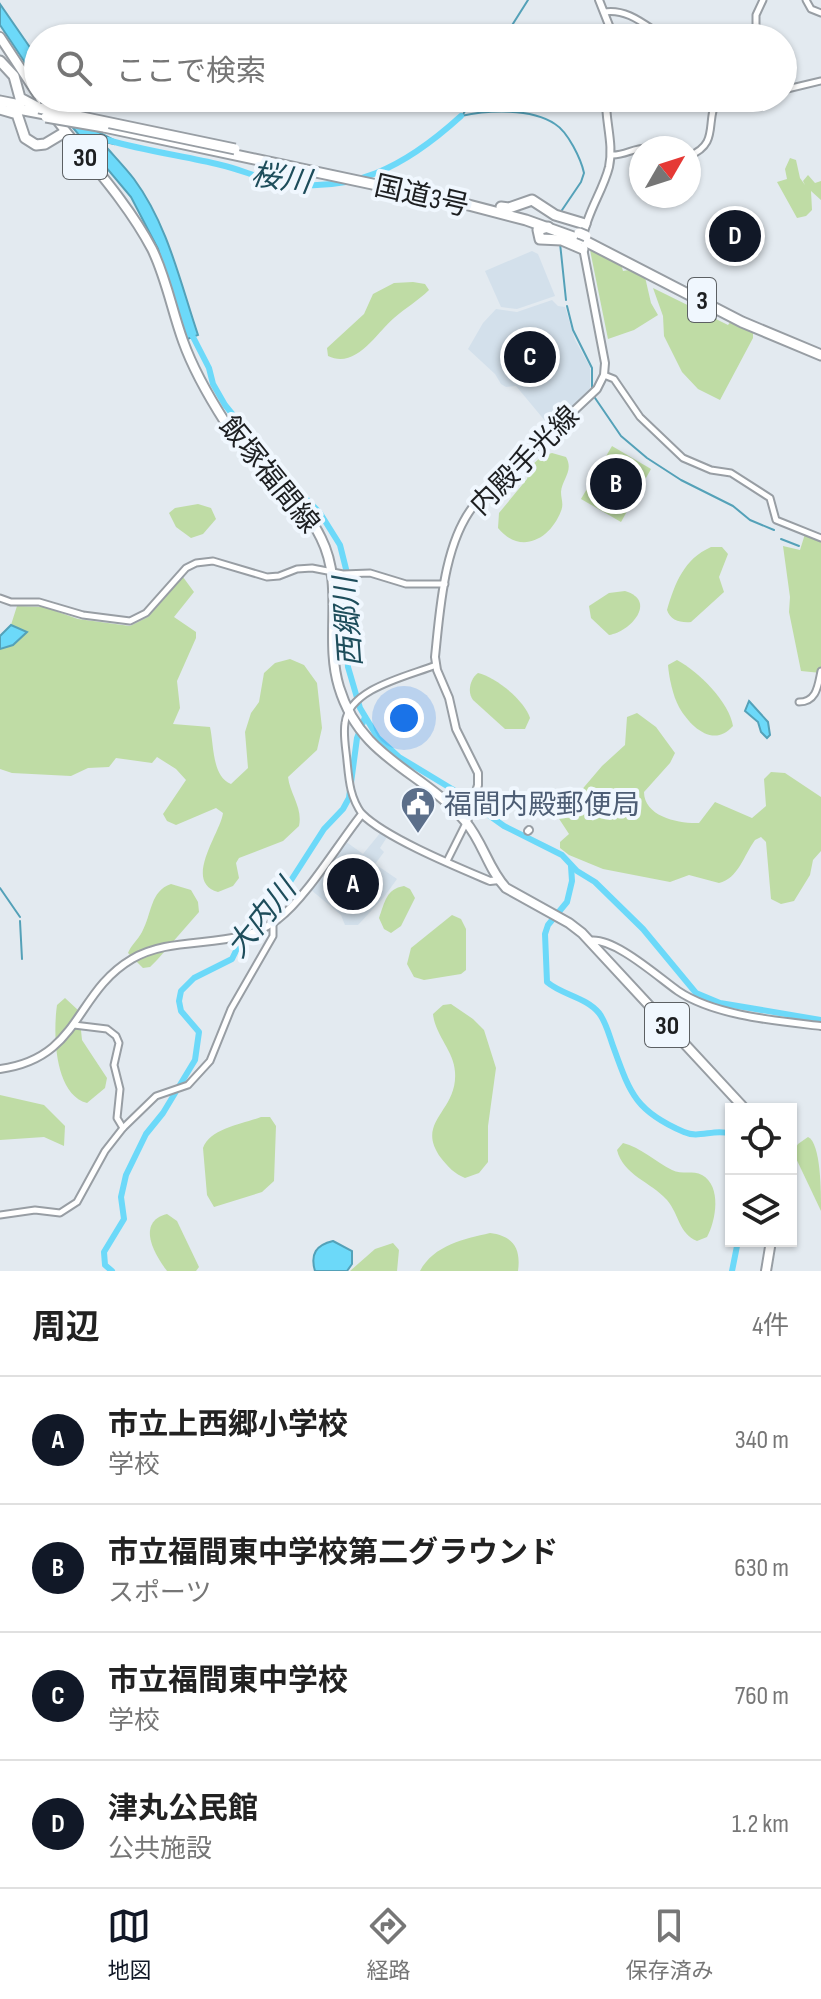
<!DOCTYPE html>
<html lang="ja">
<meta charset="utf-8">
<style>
body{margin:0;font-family:"Sofia Sans Condensed","Noto Sans JP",sans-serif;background:#f2f2f2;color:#222}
.controls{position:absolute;right:24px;bottom:24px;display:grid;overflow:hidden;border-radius:0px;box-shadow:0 2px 6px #0004}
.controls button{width:72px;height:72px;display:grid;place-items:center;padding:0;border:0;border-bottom:2px solid #e0e0e0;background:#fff;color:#222;font:40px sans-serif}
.compass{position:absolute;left:629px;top:136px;width:72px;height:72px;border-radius:50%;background:#fff;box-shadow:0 2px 6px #0004;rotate:51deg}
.you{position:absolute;left:404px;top:718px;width:28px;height:28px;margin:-20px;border:6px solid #fff;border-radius:50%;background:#1a73e8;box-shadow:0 0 0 12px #1a73e833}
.badge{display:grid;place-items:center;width:52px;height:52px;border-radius:50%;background:#111827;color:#fff;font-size:26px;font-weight:700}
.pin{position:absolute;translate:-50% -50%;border:4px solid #fff;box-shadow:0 2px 8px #0006}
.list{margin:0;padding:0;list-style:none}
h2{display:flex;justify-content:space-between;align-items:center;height:104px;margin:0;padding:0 32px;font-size:34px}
h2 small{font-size:26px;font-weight:400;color:#767676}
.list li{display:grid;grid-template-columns:52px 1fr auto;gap:24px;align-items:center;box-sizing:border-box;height:128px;padding:0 32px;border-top:2px solid #e0e0e0}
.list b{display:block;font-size:30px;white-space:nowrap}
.list p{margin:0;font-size:26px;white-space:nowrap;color:#767676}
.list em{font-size:26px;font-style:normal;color:#767676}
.icon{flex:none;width:44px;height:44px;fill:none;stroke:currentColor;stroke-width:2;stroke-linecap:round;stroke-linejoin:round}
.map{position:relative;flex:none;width:821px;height:1271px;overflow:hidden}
.search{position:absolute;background:#fff;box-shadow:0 2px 6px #0004;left:24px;right:24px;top:24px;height:88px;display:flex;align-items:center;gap:20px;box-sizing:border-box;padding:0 28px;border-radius:44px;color:#767676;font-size:30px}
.sheet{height:616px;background:#fff}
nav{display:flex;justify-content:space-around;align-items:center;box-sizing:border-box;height:112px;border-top:2px solid #e0e0e0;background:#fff;font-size:22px;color:#767676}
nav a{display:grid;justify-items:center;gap:4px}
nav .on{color:#111827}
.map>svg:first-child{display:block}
</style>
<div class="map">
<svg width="821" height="1271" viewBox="0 0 821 1271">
<rect width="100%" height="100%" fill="#e3eaf0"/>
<!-- built -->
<g fill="#d3e0eb">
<path d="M532 251 538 254 555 296 517 309 501 307 485 271Z"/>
<path d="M552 300 558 306 565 307 575 340 590 367V391L551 428 516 386 506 387 501 384 495 374 468 349 483 323 496 309 517 312Z"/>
<path d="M381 832 389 834 380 848 384 852 375 864 397 879 384 897 358 925H345L341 915 310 889 345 841 363 854Z"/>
</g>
<!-- green -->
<g fill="#bfdca5">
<path d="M790 158 796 160 800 178 805 185 803 181 808 175 815 183 821 181V200L811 191 812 210 806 216 797 218 777 182 787 179 785 169Z"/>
<path d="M590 250 621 264 623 271 629 270 645 277 651 303 658 315 634 330 608 339Z"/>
<path d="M413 282 425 284 429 290C418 301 405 308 394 318 377 332 356 370 328 356L327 348 364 314 373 294 394 283Z"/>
<path d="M653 288 728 325 731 321 753 332V338L720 400 698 389 682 372 664 336 663 316Z"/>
<path d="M612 446 651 469 621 522 581 499Z"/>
<path d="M552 453 566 457C574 471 562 479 561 492 561 499 564 504 561 511 550 540 520 555 498 528L499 513 527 479 532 465 542 456Z"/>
<path d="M198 504 211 508 216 519 203 534 191 538 176 527 169 513 175 508Z"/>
<path d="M805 534 821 541V673L801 671 789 612 790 597 783 546 800 550Z"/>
<path d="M711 547H722L728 554 719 577 724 592 691 622C680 623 670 620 667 610 675 583 684 559 711 547Z"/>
<path d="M183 577 194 592 174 617 196 632V638L177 681 180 708 173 724 210 727C214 745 212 777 231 784L248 768 245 732 251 713 259 702 264 673 275 663 290 659 304 665 317 683 322 728 317 750 288 777C290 794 303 808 299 826L283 841 239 858 236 863 239 878 233 886 218 892C182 882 221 832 223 813L216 808 176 825 167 821 163 814 186 780 176 769 157 757 152 763 116 758 109 767 88 768 71 776 12 773 0 769V636L10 628 17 606 44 607 78 619 130 626 148 617Z"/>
<path d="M625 591C658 601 630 632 609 635L591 618 589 606 609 593Z"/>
<path d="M677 660C699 672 729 702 733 726 714 748 691 728 679 707 673 696 669 678 668 665Z"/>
<path d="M478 673C496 677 525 701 530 718L525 729H505L473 700C467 692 470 679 478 673Z"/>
<path d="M637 713 656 727 675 753 670 763 644 792C644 817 680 824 699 823L715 802 752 818 766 806 764 779 771 772 785 773 821 797V851L813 860 810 875 794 901 781 904 771 899 766 842 761 837 755 840C744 855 738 879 719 883L689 875 670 882 603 869 569 855 560 848V842L569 834 552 808 551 801 579 793 602 766 625 745 627 717Z"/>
<path d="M171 884 191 890 198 902 199 912 157 960 150 967 143 968 128 953C131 945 138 940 142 932 152 914 150 891 171 884Z"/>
<path d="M404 886 410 889 415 898 401 926 391 933 384 929 379 918C385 902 386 889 404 886Z"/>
<path d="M452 915 461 919 466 929V970L461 974 424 980 414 977 407 964 411 948Z"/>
<path d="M65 998 79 1011 82 1040 107 1078 105 1088 87 1103C54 1094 53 1033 57 1005Z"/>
<path d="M451 1004 473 1019 484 1030 496 1068 488 1126V1162L479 1173 465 1178C455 1174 448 1167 441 1158 414 1121 458 1112 455 1072 454 1051 435 1035 433 1014L443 1005Z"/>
<path d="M0 1095 44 1105 65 1126 64 1146 44 1137 0 1140Z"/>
<path d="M261 1117H270L276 1126 274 1181 262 1192 214 1207 207 1195 203 1148C210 1128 244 1124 261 1117Z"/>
<path d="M808 1137C821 1143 821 1192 821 1211L793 1152 798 1144Z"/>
<path d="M623 1143C640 1147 656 1162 672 1170 682 1175 693 1170 702 1175 722 1186 716 1221 707 1237L697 1241C679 1234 679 1214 667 1200 651 1182 623 1175 617 1150Z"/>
<path d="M167 1214 177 1221 199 1267 196 1271H167C154 1254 136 1222 167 1214Z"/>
<path d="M490 1233C514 1236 521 1249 518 1271H420C434 1245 464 1239 490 1233Z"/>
<path d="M393 1243 399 1250 397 1271H350L375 1249Z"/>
</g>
<!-- water -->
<g fill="#6cd9f9" stroke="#54a1b8" stroke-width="2">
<path d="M0 4 38 59V82L0 25Z"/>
<path d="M48 98H63L85 125 114 140V144L101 141C112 154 124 166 134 179 168 225 180 282 198 335L185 340 158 249 131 197Z"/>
<path d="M11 625 27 632 13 645 0 649V636Z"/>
<path d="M749 701 768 722 770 735 767 738 761 732 758 722 745 711Z"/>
<path d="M333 1241 352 1251V1264L347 1271H315C310 1254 316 1245 333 1241Z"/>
</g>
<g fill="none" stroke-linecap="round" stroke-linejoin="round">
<!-- stream -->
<g stroke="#54a1b8" stroke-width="2">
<path d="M504 38 528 0"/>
<path d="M461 116C489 110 531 108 555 124 568 132 581 159 584 173L581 182 560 213"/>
<path d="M462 116 473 98"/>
<path d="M560 243 566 300"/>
<path d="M567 306 573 330 592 368V389"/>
<path d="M593 395 621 436 647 458 681 480 733 506 750 520 774 530"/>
<path d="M781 539 799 546"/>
<path d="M0 888 20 917"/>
<path d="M20 921 22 959"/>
</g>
<!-- river -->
<g stroke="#6cd9f9" stroke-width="6">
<path d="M108 140C145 151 184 156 221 165 239 169 256 177 274 181 351 197 406 166 461 116"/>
<path d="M191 333 209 368 213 384 225 405 277 469 320 513 340 545 348 577 345 618 348 667 360 708 378 738 399 757 452 789 504 826 562 855 577 871 595 882 643 929 696 993 720 1003 821 1020"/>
<path d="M571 866 572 881 567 902 548 925 545 934 547 982C562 995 586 997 599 1013 606 1022 609 1035 613 1046 630 1093 635 1111 684 1132 699 1139 715 1128 731 1134"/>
<path d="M112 1271 105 1265 104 1252 124 1219 121 1197 126 1175 146 1134 163 1113 195 1060 199 1032 181 1011 179 1001 181 991 194 978 232 959 247 928 279 899 324 829 343 809 349 798 357 738 365 717"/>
<path d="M732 1271 738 1241"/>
</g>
<defs>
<g id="tertiary">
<path d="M806 0 811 9 821 13"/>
<path d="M604 12C628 8 646 26 666 38"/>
<path d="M756 38V15L763 0"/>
<path d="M783 90 821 81"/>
<path d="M611 155C625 156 634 147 648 148"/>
<path d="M689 156C721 143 704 121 718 98"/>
<path d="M604 375 614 379 640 417 683 458 711 470 731 473 770 498 776 520 821 538"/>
<path d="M0 598 11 602H39L83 615 130 621 146 613 186 568 196 563 213 561 267 577 279 576 297 569 312 568 343 574 370 573 406 584H445"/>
<path d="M799 702C817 702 818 685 821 671"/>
<path d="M362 814C350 797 349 781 347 761 346 749 343 735 345 723 349 688 409 676 436 665"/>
<path d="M447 861 466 823"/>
<path d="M74 1025 107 1029 116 1036 119 1043 114 1065 120 1089 117 1118 123 1128"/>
<path d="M0 1215 35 1210 60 1213 77 1202 105 1151 123 1128 156 1096 188 1085 210 1061 231 1009 273 936V923"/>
</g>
<g id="secondary">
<path d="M599 0 614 38"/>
<path d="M583 237C587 212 603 191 609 167 614 144 605 121 606 98"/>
<path d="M467 822 478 785V773L456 729 449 698 437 670 435 657C440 609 444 540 476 503L597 389 604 375 605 363 583 248"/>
<path d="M528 831 529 830"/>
<path d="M589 941C613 936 658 977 678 991 715 1016 778 1021 821 1026"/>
<path d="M0 1069C81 1058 74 993 132 959 176 933 237 952 278 919 306 898 338 844 362 814 386 838 457 867 490 881L499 880"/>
</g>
<g id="primary">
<path d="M0 37 38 95"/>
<path d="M40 98C76 148 123 194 152 249 166 277 172 311 183 341 193 369 209 397 225 422 252 464 300 494 321 538 345 586 324 638 339 687 361 760 422 770 465 821 483 842 488 869 506 888L569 923 582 933 745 1109"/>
<path d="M766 1271 771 1241"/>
</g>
<g id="trunk">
<path d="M0 61 14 76 20 98 39 108"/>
<path d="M0 101 20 105"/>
<path d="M13 108 45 114"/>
<path d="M0 109 17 114 25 138 36 145 45 144 65 132"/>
<path d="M104 127 457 202 526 220 579 239"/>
<path d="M501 207 509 208 532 200 555 215 585 224"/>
<path d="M548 227 538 230 540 239 562 240 583 249"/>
<path d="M585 241 742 322 821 355"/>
</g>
</defs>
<!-- tertiary casing -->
<use href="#tertiary" stroke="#989ea4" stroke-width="9"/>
<!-- secondary casing -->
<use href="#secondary" stroke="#989ea4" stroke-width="10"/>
<!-- primary casing -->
<use href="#primary" stroke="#989ea4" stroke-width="12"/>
<!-- trunk casing -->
<use href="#trunk" stroke="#989ea4" stroke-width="13"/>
<!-- tertiary -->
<use href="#tertiary" stroke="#fff" stroke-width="5"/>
<!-- secondary -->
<use href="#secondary" stroke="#fff" stroke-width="6"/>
<!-- primary -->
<use href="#primary" stroke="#fff" stroke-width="8"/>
<!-- trunk -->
<use href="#trunk" stroke="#fff" stroke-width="9"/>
<defs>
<g id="trunk-bridge">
<path d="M39 108 235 149"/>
<path d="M46 117 104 127"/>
<path d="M579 233 586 236"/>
</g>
</defs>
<!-- trunk-bridge casing -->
<use href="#trunk-bridge" stroke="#989ea4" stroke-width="13" stroke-linecap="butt"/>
<!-- trunk-bridge -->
<use href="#trunk-bridge" stroke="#fff" stroke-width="9"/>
</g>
<!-- icons -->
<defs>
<symbol id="civic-pin" viewBox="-11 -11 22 30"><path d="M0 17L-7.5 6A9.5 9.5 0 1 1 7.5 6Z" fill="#5c6f8a" stroke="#f0f7fe"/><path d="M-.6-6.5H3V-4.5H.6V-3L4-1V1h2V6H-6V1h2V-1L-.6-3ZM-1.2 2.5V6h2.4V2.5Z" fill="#fff"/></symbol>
</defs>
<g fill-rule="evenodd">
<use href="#civic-pin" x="398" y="784" width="40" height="54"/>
</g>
<g text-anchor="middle" stroke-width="8" stroke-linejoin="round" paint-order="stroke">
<!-- shield labels -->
<g fill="#f0f7fe" stroke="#5c6063" stroke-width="2">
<rect x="63" y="135" width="44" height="44" rx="6"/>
<rect x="688" y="278" width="28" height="44" rx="6"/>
<rect x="645" y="1003" width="44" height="44" rx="6"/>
</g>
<g font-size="26" font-weight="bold" fill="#1d1f21">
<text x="85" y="166">30</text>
<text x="702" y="309">3</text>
<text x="667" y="1034">30</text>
</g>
<!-- street labels -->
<g font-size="28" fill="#1d1f21" stroke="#f0f7fe">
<text transform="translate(422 195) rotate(13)" y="10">国道3号</text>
<text transform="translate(524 460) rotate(-45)" y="10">内殿手光線</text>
<text transform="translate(270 474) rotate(51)" y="10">飯塚福間線</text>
</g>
<!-- service labels -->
<g font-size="28" fill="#4e5e75" stroke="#f0f7fe" text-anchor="start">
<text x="444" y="814">福間内殿郵便局</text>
</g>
<!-- water labels -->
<g font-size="30" font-style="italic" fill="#1d4d5b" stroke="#f0f7fe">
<text transform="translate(281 178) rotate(8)" y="10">桜川</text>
<text transform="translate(348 622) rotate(-94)" y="10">西郷川</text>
<text transform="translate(261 918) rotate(-51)" y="10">大内川</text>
</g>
</g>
</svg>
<div class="controls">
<button><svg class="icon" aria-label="locate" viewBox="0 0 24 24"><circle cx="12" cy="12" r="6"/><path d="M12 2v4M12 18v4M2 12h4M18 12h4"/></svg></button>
<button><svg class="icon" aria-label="layers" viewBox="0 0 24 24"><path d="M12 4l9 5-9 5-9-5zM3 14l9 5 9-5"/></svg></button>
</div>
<svg class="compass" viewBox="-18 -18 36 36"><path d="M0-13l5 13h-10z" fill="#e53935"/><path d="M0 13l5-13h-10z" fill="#767676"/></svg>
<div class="you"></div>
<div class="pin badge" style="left:353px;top:884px">A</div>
<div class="pin badge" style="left:616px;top:484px">B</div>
<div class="pin badge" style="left:530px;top:357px">C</div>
<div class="pin badge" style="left:735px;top:236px">D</div>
<div class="search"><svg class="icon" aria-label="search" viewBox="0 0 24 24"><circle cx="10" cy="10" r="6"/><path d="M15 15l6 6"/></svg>ここで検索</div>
</div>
<section class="sheet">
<h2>周辺<small>4件</small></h2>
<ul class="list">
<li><span class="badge">A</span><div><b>市立上西郷小学校</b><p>学校</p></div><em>340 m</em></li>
<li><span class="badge">B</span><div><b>市立福間東中学校第二グラウンド</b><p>スポーツ</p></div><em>630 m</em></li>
<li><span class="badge">C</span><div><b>市立福間東中学校</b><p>学校</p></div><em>760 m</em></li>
<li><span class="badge">D</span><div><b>津丸公民館</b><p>公共施設</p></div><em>1.2 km</em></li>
</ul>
</section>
<nav>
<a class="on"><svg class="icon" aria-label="map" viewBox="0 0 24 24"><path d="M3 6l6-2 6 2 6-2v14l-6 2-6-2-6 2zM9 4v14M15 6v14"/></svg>地図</a>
<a><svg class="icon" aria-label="directions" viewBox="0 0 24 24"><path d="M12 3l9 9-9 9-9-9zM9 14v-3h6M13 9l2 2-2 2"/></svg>経路</a>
<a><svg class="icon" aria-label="saved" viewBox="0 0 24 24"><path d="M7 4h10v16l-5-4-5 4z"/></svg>保存済み</a>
</nav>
